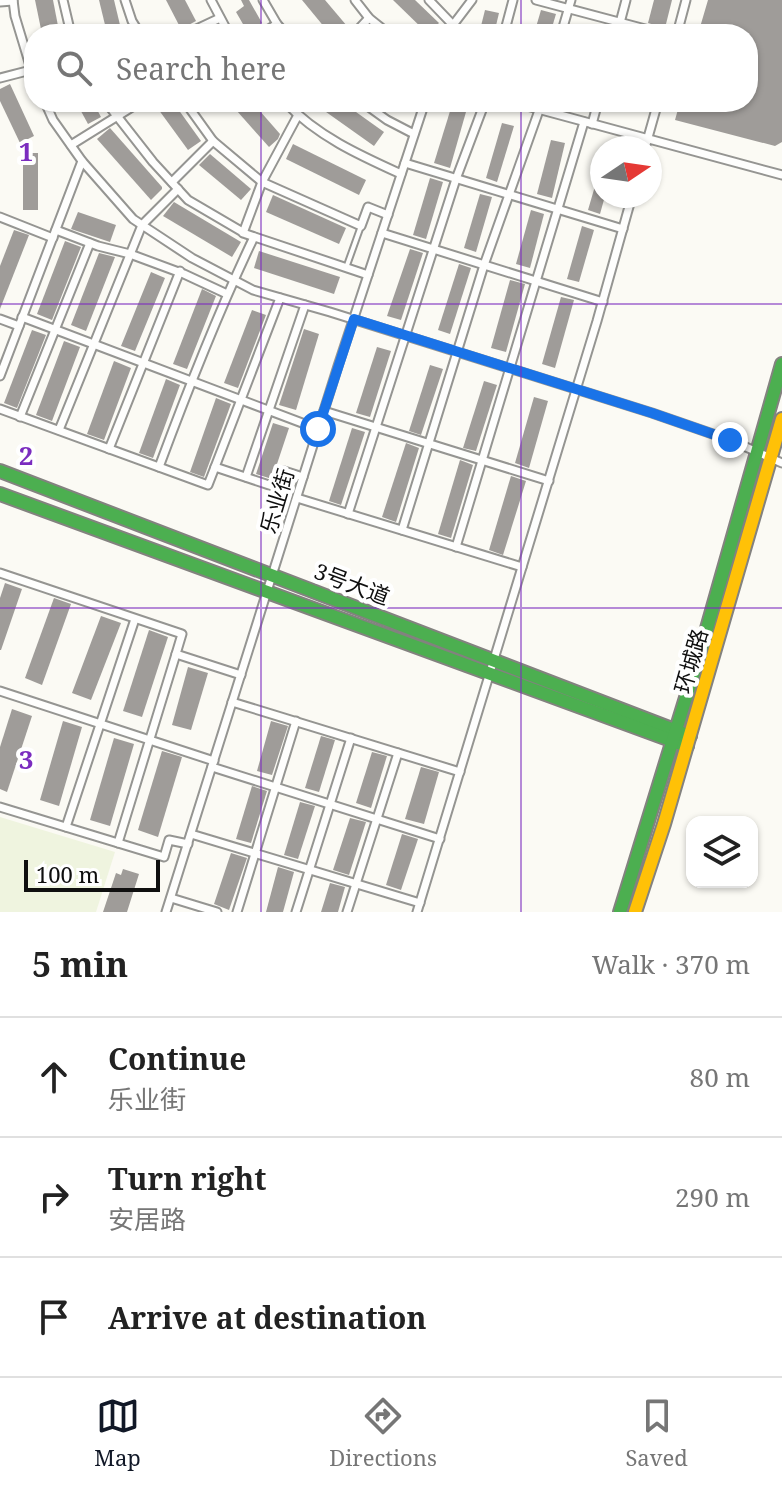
<!DOCTYPE html>
<meta charset="utf-8">
<style>
body{margin:0;font-family:"Noto Serif","Noto Sans SC",serif;background:#f6f6f6;color:#222}
.controls{position:absolute;right:24px;bottom:24px;display:grid;overflow:hidden;border-radius:16px;box-shadow:0 2px 6px #0004}
.controls button{width:72px;height:72px;display:grid;place-items:center;padding:0;border:0;border-bottom:2px solid #e0e0e0;background:#fff;color:#222;font:40px sans-serif}
.compass{position:absolute;left:590px;top:136px;width:72px;height:72px;border-radius:50%;background:#fff;box-shadow:0 2px 6px #0004;rotate:77deg}
.scale{position:absolute;left:24px;bottom:20px;width:136px;box-sizing:border-box;padding-left:8px;border:4px solid #0f0f0f;border-top:0;font-size:22px;line-height:28px;white-space:nowrap;color:#0f0f0f;-webkit-text-stroke:6px #fff;paint-order:stroke}
.stop{position:absolute;width:24px;height:24px;margin:-18px;border:6px solid #1a73e8;border-radius:50%;background:#fff}
.stop.end{background:#1a73e8;border-color:#fff;box-shadow:0 2px 8px #0008}
.list{margin:0;padding:0;list-style:none}
h2{display:flex;justify-content:space-between;align-items:center;height:104px;margin:0;padding:0 32px;font-size:34px}
h2 small{font-size:26px;font-weight:400;color:#767676}
.list li{display:grid;grid-template-columns:52px 1fr auto;gap:24px;align-items:center;box-sizing:border-box;height:120px;padding:0 32px;border-top:2px solid #e0e0e0}
.list b{display:block;font-size:30px;white-space:nowrap}
.list p{margin:0;font-size:26px;white-space:nowrap;color:#767676}
.list em{font-size:26px;font-style:normal;color:#767676}
.icon{flex:none;width:44px;height:44px;fill:none;stroke:currentColor;stroke-width:2;stroke-linecap:round;stroke-linejoin:round}
.map{position:relative;flex:none;width:782px;height:912px;overflow:hidden}
.search{position:absolute;background:#fff;box-shadow:0 2px 6px #0004;left:24px;right:24px;top:24px;height:88px;display:flex;align-items:center;gap:20px;box-sizing:border-box;padding:0 28px;border-radius:32px;color:#767676;font-size:30px}
.sheet{height:464px;background:#fff}
nav{display:flex;justify-content:space-around;align-items:center;box-sizing:border-box;height:112px;border-top:2px solid #e0e0e0;background:#fff;font-size:22px;color:#767676}
nav a{display:grid;justify-items:center;gap:4px}
nav .on{color:#111827}
.map>svg:first-child{display:block}
</style>
<div class="map">
<svg width="782" height="912" viewBox="0 0 782 912">
<rect width="100%" height="100%" fill="#fbfaf4"/>
<!-- pitch -->
<path fill="#eff4df" d="M0 817 115 852 96 912H0Z"/>
<!-- building -->
<g fill="#9f9c99">
<path d="M35 0H53L59 31 42 34Z"/>
<path d="M99 0H114L120 25 106 29Z"/>
<path d="M166 0H185L196 21 181 29Z"/>
<path d="M241 0H249L262 23 247 31 236 12 244 6Z"/>
<path d="M302 0H325L347 26 337 34H330Z"/>
<path d="M393 0H415L439 23 428 34Z"/>
<path d="M654 0H672L665 28 648 23Z"/>
<path d="M708 0H782V142L775 146 675 120 680 102H748V34H698Z"/>
<path d="M485 10 499 13 494 34H479Z"/>
<path d="M541 10 556 14 550 34H534Z"/>
<path d="M10 84 34 136 20 143 0 101V89Z"/>
<path d="M76 102H93L101 117 88 124Z"/>
<path d="M153 102H173L201 141 188 150Z"/>
<path d="M229 102H252L280 134 278 139 269 147Z"/>
<path d="M312 102H342L384 132 374 146Z"/>
<path d="M451 108 466 112 450 168 434 163Z"/>
<path d="M502 123 514 126 497 182 486 178Z"/>
<path d="M110 128 162 187V189L151 200 97 139Z"/>
<path d="M551 140 565 143 552 198 537 194Z"/>
<path d="M293 144 366 180 359 195 286 159Z"/>
<rect x="23" y="153" width="15" height="57"/>
<path d="M210 154 251 189 241 200 199 165Z"/>
<path d="M600 169 602 170V196H605L600 214 588 210Z"/>
<path d="M430 178 443 182 426 239 413 235Z"/>
<path d="M480 194 492 197 476 252 464 248Z"/>
<path d="M273 195 346 228 339 244 266 212Z"/>
<path d="M174 202 241 242 232 257 163 216Z"/>
<path d="M531 210 544 214 530 268 516 264Z"/>
<path d="M78 212 116 225 110 242 71 229Z"/>
<path d="M582 226 594 230 579 282 567 279Z"/>
<path d="M14 230 29 235 0 309V266Z"/>
<path d="M65 241 81 247 52 320 37 314Z"/>
<path d="M410 249 423 253 401 320 387 316Z"/>
<path d="M259 251 340 277 334 294 254 268Z"/>
<path d="M99 253 115 257 86 331 71 325Z"/>
<path d="M459 264 471 268 450 334 438 330Z"/>
<path d="M151 272 165 278 135 351 121 346Z"/>
<path d="M510 280 525 284 506 352 491 348Z"/>
<path d="M202 289 216 296 187 369 173 364Z"/>
<path d="M561 297 574 300 555 368 542 364Z"/>
<path d="M252 310 266 315 238 388 224 383Z"/>
<path d="M304 329 319 334 296 410 279 405Z"/>
<path d="M32 330 46 335 17 408 4 403Z"/>
<path d="M64 341 80 347 52 421 36 415Z"/>
<path d="M377 347 391 351 370 417 356 413Z"/>
<path d="M114 361 131 368 104 440 87 434Z"/>
<path d="M430 365 443 369 421 435 409 431Z"/>
<path d="M166 379 180 385 153 458 139 453Z"/>
<path d="M484 381 497 385 476 451 463 448Z"/>
<path d="M534 397 548 401 529 468 515 463Z"/>
<path d="M216 398 231 404 204 477 190 472Z"/>
<path d="M273 423 289 428 272 479 256 474Z"/>
<path d="M352 428 365 432 341 505 329 501Z"/>
<path d="M406 443 419 448 396 522 382 517Z"/>
<path d="M460 460 473 465 451 538 438 534Z"/>
<path d="M511 476 526 481 503 555 489 550Z"/>
<path d="M5 583 22 589 1 650H0V598Z"/>
<path d="M54 598 71 604 42 685 25 678Z"/>
<path d="M101 616 121 623 91 700 72 693Z"/>
<path d="M149 630 168 637 142 717 123 711Z"/>
<path d="M188 667 208 673 191 730 172 725Z"/>
<path d="M12 709 32 716 7 792 0 789V747Z"/>
<path d="M63 721 82 727 59 806 40 800Z"/>
<path d="M271 721 288 726 272 775 257 771Z"/>
<path d="M321 736 335 740 319 792 305 788Z"/>
<path d="M114 738 134 744 110 826 90 820Z"/>
<path d="M162 751 182 757 158 837 138 830Z"/>
<path d="M372 752 387 756 371 808 356 803Z"/>
<path d="M421 767 439 772 424 824 405 819Z"/>
<path d="M252 786 267 791 251 843 236 839Z"/>
<path d="M300 802 315 806 298 859 284 855Z"/>
<path d="M350 818 366 822 349 875 333 870Z"/>
<path d="M402 834 418 839 401 890 386 885Z"/>
<path d="M231 853 247 858 229 910 214 904Z"/>
<path d="M278 867 294 872 283 912H266Z"/>
<path d="M123 869 139 874 127 912H103L116 873 121 875Z"/>
<path d="M330 883 345 887 338 912H321Z"/>
</g>
<g fill="none" stroke-linecap="round" stroke-linejoin="round">
<defs>
<path id="lane" d="M346 268 361 226"/>
<g id="street">
<path d="M13 0 15 16 34 79"/>
<path d="M63 0 71 34"/>
<path d="M125 0 132 21 140 34"/>
<path d="M211 0 229 34"/>
<path d="M263 0 277 24 286 34"/>
<path d="M355 0 369 18 389 34"/>
<path d="M429 0 453 25"/>
<path d="M536 0 664 34"/>
<path d="M0 2 13 1"/>
<path d="M121 34 137 29"/>
<path d="M186 34 220 18"/>
<path d="M261 34 277 24"/>
<path d="M354 34 369 18"/>
<path d="M449 34 453 25 472 0"/>
<path d="M504 34 513 0"/>
<path d="M561 34 571 0"/>
<path d="M617 34 626 0"/>
<path d="M677 34 686 0"/>
<path d="M0 78 31 70"/>
<path d="M45 102 53 120 82 161 133 219 192 258 253 290 330 312 652 413 730 440 782 463"/>
<path d="M106 102 153 162 188 200 246 234 368 275"/>
<path d="M185 102 213 141 262 182 361 226 368 207 388 215"/>
<path d="M285 102C317 136 359 155 401 174"/>
<path d="M362 102 387 120 414 134"/>
<path d="M512 102 782 175"/>
<path d="M592 124 598 102"/>
<path d="M71 145 140 102"/>
<path d="M645 148 658 102"/>
<path d="M405 163 623 229"/>
<path d="M172 182 213 141"/>
<path d="M0 217 53 238"/>
<path d="M56 230 98 246 130 254 184 274 227 294"/>
<path d="M243 233 262 182 298 115"/>
<path d="M382 233 603 302"/>
<path d="M22 317 318 429"/>
<path d="M0 319 19 326"/>
<path d="M0 376 82 161"/>
<path d="M0 409 208 485 215 467 278 488 284 471 303 477"/>
<path d="M324 411 549 481"/>
<path d="M20 417 90 243"/>
<path d="M59 430 142 225 178 189"/>
<path d="M109 449 180 271"/>
<path d="M159 467C188 389 218 312 254 237"/>
<path d="M215 467 280 298"/>
<path d="M246 477 305 305"/>
<path d="M297 498 522 567"/>
<path d="M348 514 456 179 485 102"/>
<path d="M402 530 484 265 542 102"/>
<path d="M456 547 584 122"/>
<path d="M0 573 182 634 176 654 241 675"/>
<path d="M0 691 214 761"/>
<path d="M232 702 460 772"/>
<path d="M212 767 440 839"/>
<path d="M0 807 164 857 169 840 188 844"/>
<path d="M66 827 135 619"/>
<path d="M191 834 420 903"/>
<path d="M118 843 176 654"/>
<path d="M171 898 217 912"/>
<path d="M166 912 338 366 425 102"/>
<path d="M237 912 296 721"/>
<path d="M296 912 351 738"/>
<path d="M347 912 398 753"/>
<path d="M417 912 597 321 632 196"/>
</g>
<g id="fast">
<path d="M0 471 690 736"/>
<path d="M0 494 687 746"/>
<path d="M620 912 704 639 782 364"/>
</g>
<path id="slow" d="M635 912 664 824 782 419"/>
</defs>
<!-- lane casing -->
<use href="#lane" stroke="#959592" stroke-width="8"/>
<!-- street casing -->
<use href="#street" stroke="#959592" stroke-width="11"/>
<!-- fast casing -->
<use href="#fast" stroke="#83827f" stroke-width="16"/>
<!-- slow casing -->
<use href="#slow" stroke="#83827f" stroke-width="16"/>
<!-- lane -->
<use href="#lane" stroke="#fefefd" stroke-width="4"/>
<!-- street -->
<use href="#street" stroke="#fefefd" stroke-width="7"/>
<!-- fast -->
<use href="#fast" stroke="#4caf50" stroke-width="12"/>
<!-- slow -->
<use href="#slow" stroke="#ffc107" stroke-width="12"/>
</g>
<g fill="none" stroke-linecap="round" stroke-linejoin="round">
<!-- route -->
<path stroke="#1a73e8" stroke-width="10" d="M318 429 354 319 652 413 730 440"/>
</g>
<!-- grid -->
<path fill="none" stroke="#7b2cbf" stroke-width="2" stroke-opacity="0.55" d="M261 0V34M521 0V34M261 102V912M521 102V912M0 304H782M0 608H782"/>
<g text-anchor="middle" stroke-width="8" stroke-linejoin="round" paint-order="stroke">
<!-- street labels -->
<g font-size="22" fill="#0f0f0f" stroke="#fff">
<text transform="translate(277 501) rotate(-73)" y="8">乐业街</text>
<text transform="translate(352 584) rotate(21)" y="8">3号大道</text>
<text transform="translate(691 661) rotate(-74)" y="8">环城路</text>
</g>
</g>
<g font-size="26" text-anchor="middle" font-weight="bold" fill="#7b2cbf" stroke="#fff" stroke-width="8" stroke-linejoin="round" paint-order="stroke">
<text x="26" y="161">1</text>
<text x="26" y="465">2</text>
<text x="26" y="769">3</text>
</g>
</svg>
<div class="controls">
<button><svg class="icon" aria-label="layers" viewBox="0 0 24 24"><path d="M12 4l9 5-9 5-9-5zM3 14l9 5 9-5"/></svg></button>
</div>
<svg class="compass" viewBox="-18 -18 36 36"><path d="M0-13l5 13h-10z" fill="#e53935"/><path d="M0 13l5-13h-10z" fill="#767676"/></svg>
<div class="scale">100 m</div>
<div class="stop" style="left:318px;top:429px"></div>
<div class="stop end" style="left:730px;top:440px"></div>
<div class="search"><svg class="icon" aria-label="search" viewBox="0 0 24 24"><circle cx="10" cy="10" r="6"/><path d="M15 15l6 6"/></svg>Search here</div>
</div>
<section class="sheet">
<h2>5 min<small>Walk · 370 m</small></h2>
<ul class="list">
<li><svg class="icon" aria-label="ahead" viewBox="0 0 24 24"><path d="M12 20V5M6 11l6-6 6 6"/></svg><div><b>Continue</b><p>乐业街</p></div><em>80 m</em></li>
<li><svg class="icon" aria-label="right" viewBox="0 0 24 24"><path d="M7 20v-9h11M14 6l5 5-5 5"/></svg><div><b>Turn right</b><p>安居路</p></div><em>290 m</em></li>
<li><svg class="icon" aria-label="arrive" viewBox="0 0 24 24"><path d="M6 21V4h12l-3 4 3 4H6"/></svg><div><b>Arrive at destination</b></div></li>
</ul>
</section>
<nav>
<a class="on"><svg class="icon" aria-label="map" viewBox="0 0 24 24"><path d="M3 6l6-2 6 2 6-2v14l-6 2-6-2-6 2zM9 4v14M15 6v14"/></svg>Map</a>
<a><svg class="icon" aria-label="directions" viewBox="0 0 24 24"><path d="M12 3l9 9-9 9-9-9zM9 14v-3h6M13 9l2 2-2 2"/></svg>Directions</a>
<a><svg class="icon" aria-label="saved" viewBox="0 0 24 24"><path d="M7 4h10v16l-5-4-5 4z"/></svg>Saved</a>
</nav>
